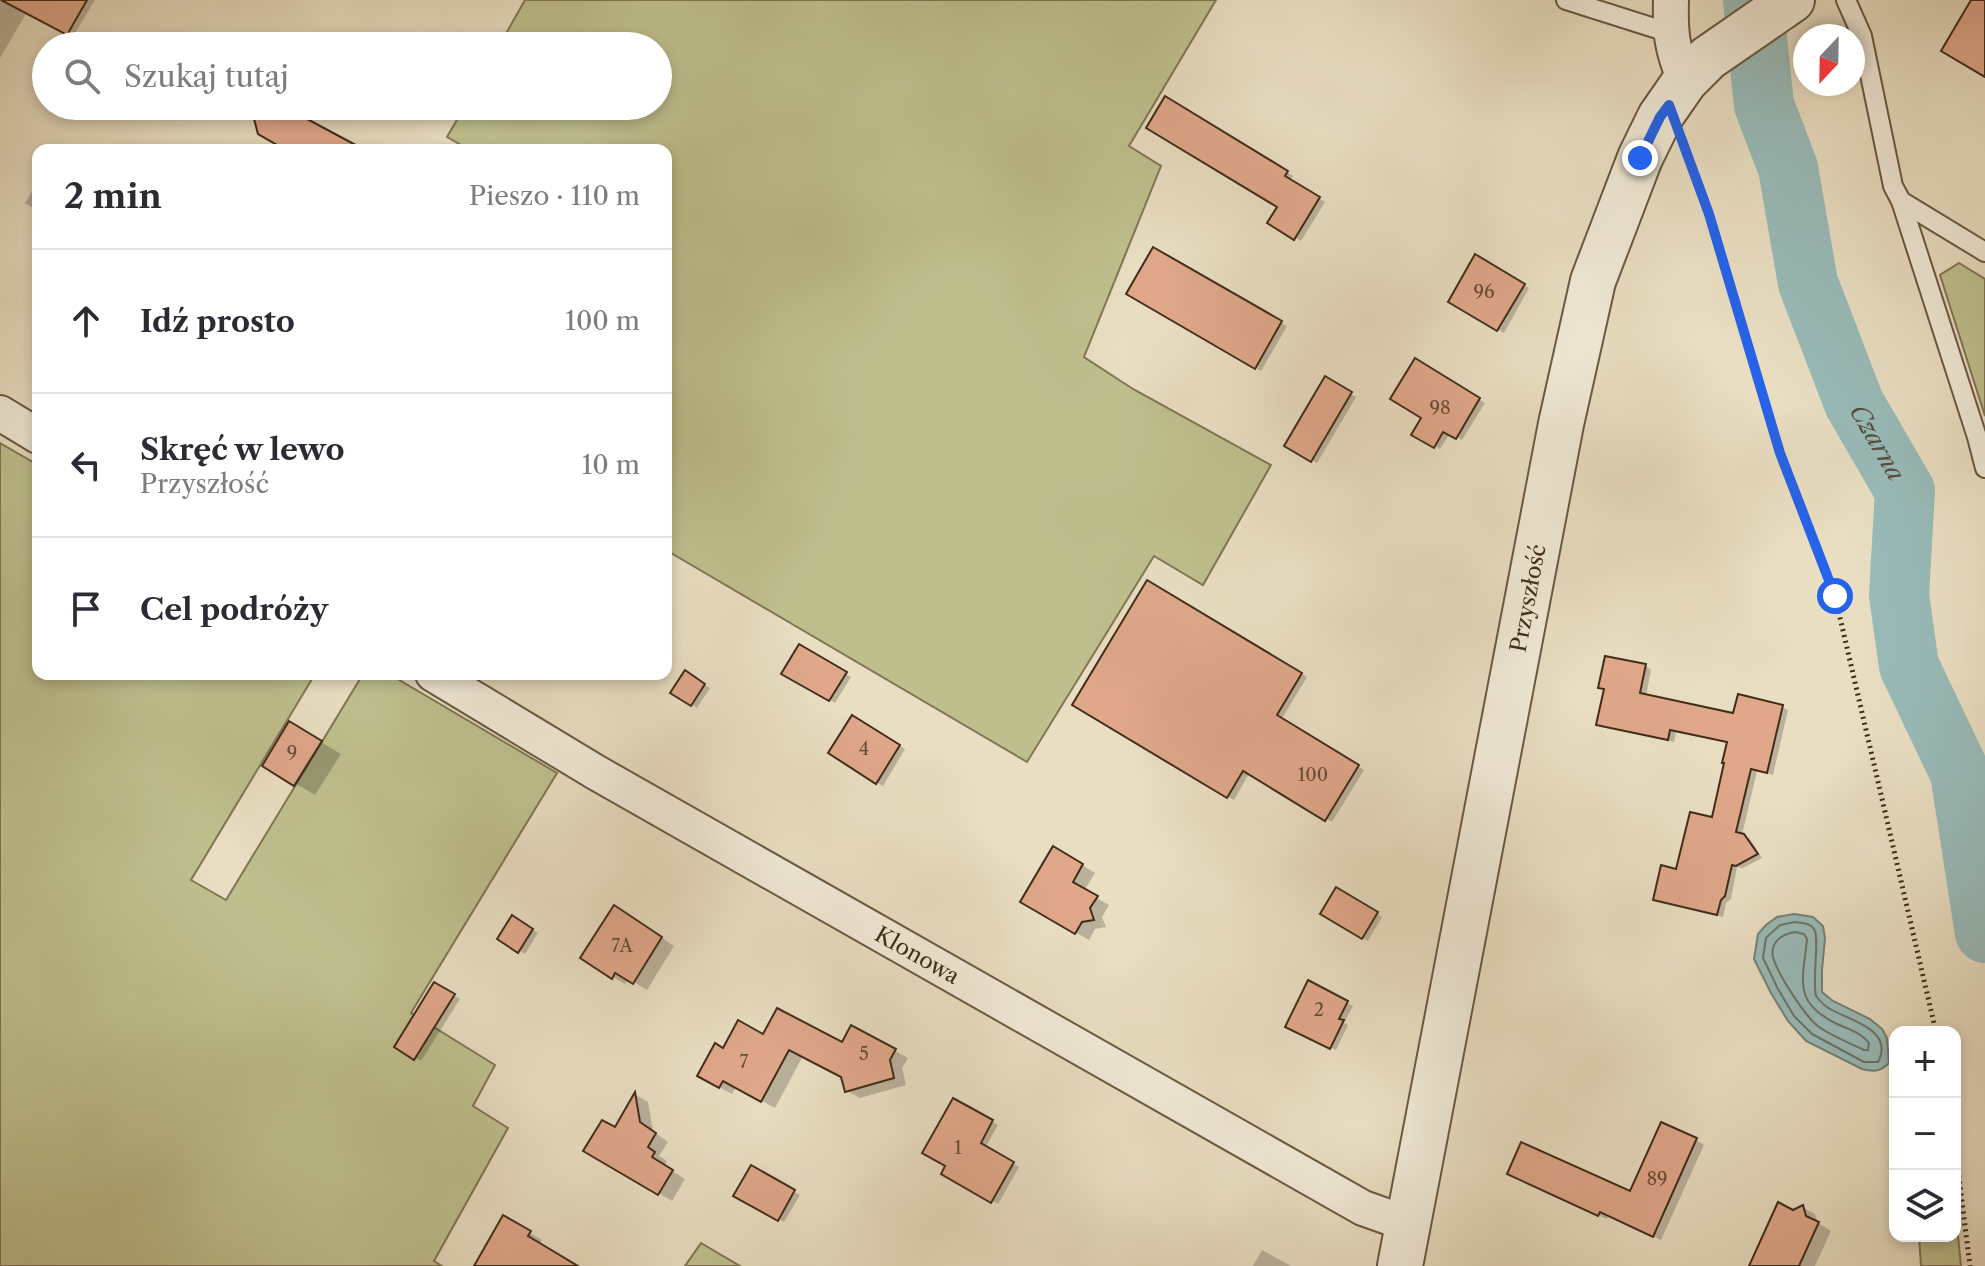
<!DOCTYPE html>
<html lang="pl">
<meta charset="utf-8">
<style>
body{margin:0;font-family:"Libre Caslon Text",serif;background:#f2f2f3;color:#2b2b33}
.controls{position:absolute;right:24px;bottom:24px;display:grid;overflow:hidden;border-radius:16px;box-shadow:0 4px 12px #0003}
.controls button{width:72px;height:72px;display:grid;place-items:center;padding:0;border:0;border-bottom:2px solid #e1e1e2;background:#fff;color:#2b2b33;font:40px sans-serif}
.compass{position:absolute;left:1793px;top:24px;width:72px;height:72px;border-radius:50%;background:#fff;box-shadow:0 4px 12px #0003;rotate:202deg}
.stop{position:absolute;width:24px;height:24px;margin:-18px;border:6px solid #2563eb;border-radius:50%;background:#fff}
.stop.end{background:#2563eb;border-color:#fff;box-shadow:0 2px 8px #0008}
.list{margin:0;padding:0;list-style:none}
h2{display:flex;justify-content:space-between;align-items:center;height:104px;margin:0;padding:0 32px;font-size:34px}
h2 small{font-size:26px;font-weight:400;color:#7c7c81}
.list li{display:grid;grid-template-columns:52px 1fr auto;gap:24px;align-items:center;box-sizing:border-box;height:144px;padding:0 32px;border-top:2px solid #e1e1e2}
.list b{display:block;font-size:30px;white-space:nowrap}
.list p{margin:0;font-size:26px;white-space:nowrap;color:#7c7c81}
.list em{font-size:26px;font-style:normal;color:#7c7c81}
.icon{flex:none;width:44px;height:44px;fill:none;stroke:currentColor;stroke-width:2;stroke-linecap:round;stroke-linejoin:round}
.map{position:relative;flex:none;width:1985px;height:1266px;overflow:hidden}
.search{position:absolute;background:#fff;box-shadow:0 4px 12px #0003;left:32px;top:32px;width:640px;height:88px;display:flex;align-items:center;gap:20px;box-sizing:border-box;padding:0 28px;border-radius:44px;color:#7c7c81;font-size:30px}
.panel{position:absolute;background:#fff;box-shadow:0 4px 12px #0003;left:32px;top:144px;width:640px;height:536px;border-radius:16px}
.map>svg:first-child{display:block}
</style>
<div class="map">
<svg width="1985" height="1266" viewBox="0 0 1985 1266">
<rect width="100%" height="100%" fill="#e9dec2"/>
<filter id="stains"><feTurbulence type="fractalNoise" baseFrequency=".0025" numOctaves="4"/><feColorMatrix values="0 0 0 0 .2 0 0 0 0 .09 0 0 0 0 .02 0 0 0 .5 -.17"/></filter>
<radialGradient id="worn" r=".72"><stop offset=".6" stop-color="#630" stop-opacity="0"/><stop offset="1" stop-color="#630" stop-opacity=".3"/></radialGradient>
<!-- green -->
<g fill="#bfbf8e" stroke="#807653" stroke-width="2">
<path d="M525 0H1216L1129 146 1161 166 1084 357 1133 389 1271 465 1203 585 1154 556 1027 762 666 550V150H470L447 137 465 106H658V46H499Z"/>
<path d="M1959 263 1985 279V416L1940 275Z"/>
<path d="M0 443 38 465V674H315L191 880 226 900 363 674H389L557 773 411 1013 495 1065 473 1106 508 1128 434 1261 442 1266H0Z"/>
<path d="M1955 1206 1961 1266H1921L1919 1236H1955Z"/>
<path d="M701 1243 740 1266H685Z"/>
</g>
<!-- water -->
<path fill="#99bbb9" stroke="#758279" stroke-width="2" d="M1794 914 1813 917 1823 926 1825 938 1822 970V992L1833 1001 1870 1019 1882 1029 1887 1038 1889 1063C1880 1072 1874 1072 1862 1069L1806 1041 1788 1021 1771 993 1754 959 1758 934 1766 925 1777 917Z"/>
<!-- shadow -->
<g fill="#0003">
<path d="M0 0H95L73 37 27 12 0 58Z"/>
<path d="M1166 99 1293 176 1290 180 1325 202 1301 241 1270 222 1280 206Z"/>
<path d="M38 182V211L25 203Z"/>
<path d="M1154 249 1287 326 1261 371 1128 294Z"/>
<path d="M1476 257 1529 288 1504 333 1450 302Z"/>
<path d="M1415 360 1485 403 1462 440 1450 433 1440 449 1414 434 1424 417Z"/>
<path d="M1325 379 1356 397 1317 463 1287 445Z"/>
<path d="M1148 582 1307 677 1281 720 1364 770 1332 822 1250 772 1234 800 1075 704Z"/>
<path d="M800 646 851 677 835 703 784 673Z"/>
<path d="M1606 658 1646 666 1651 670 1646 696 1735 715 1782 707 1788 710 1773 775 1757 771 1742 835 1750 839 1762 858 1743 868 1737 867 1731 899 1726 903 1723 917 1661 902 1655 899 1678 871 1713 820 1729 743 1676 732 1674 742 1604 727 1598 724 1606 690Z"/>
<path d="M685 673 710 688 697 708 672 692Z"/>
<path d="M853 717 905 749 883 786 831 753Z"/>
<path d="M290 724 341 754 315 795 265 765Z"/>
<path d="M1054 848 1095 873 1084 891 1109 905 1102 917 1106 927 1095 929 1089 940 1023 902Z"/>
<path d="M1336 889 1382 917 1368 941 1322 913Z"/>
<path d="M628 915 674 946 647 990 629 979 625 984 613 977Z"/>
<path d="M513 917 538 933 525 954 499 938Z"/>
<path d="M1309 983 1353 1006 1344 1023 1348 1025 1336 1050 1293 1029Z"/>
<path d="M435 984 460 999 421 1061 396 1046Z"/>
<path d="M852 1028 908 1058 902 1068 906 1085 860 1098 847 1091 843 1077 803 1056 775 1108 736 1087 732 1094 699 1076 723 1051 763 1037 842 1045Z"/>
<path d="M636 1095 648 1102 653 1131 668 1142 659 1156 667 1161 664 1166 685 1179 672 1201 586 1150 615 1130Z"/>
<path d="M954 1101 998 1125 985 1148 1019 1167 998 1204 943 1173 948 1166Z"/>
<path d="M1696 1140 1704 1145 1661 1240 1608 1215 1607 1219 1518 1178 1631 1194Z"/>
<path d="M751 1168 800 1195 784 1222 736 1195Z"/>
<path d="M1802 1207 1815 1214 1818 1223 1831 1231 1815 1266H1751L1793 1212Z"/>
<path d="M504 1218 542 1240 539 1245 561 1266H487Z"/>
<path d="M1262 1250 1291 1266H1253Z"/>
</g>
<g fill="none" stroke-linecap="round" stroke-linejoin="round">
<!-- shore -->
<g stroke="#6c7468" stroke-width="2">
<path d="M1795 922C1802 923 1810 923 1814 929 1820 937 1812 980 1816 996 1820 1001 1824 1006 1830 1009 1849 1020 1895 1030 1878 1062H1864L1812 1034 1794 1016 1778 989 1763 958 1766 938 1780 925Z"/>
<path d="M1795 932 1804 934 1807 939C1803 981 1792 1002 1837 1024 1849 1029 1861 1033 1869 1043L1868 1050H1864C1849 1043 1832 1036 1819 1027 1806 1018 1777 973 1773 957 1770 942 1782 934 1795 932Z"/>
</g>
<!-- river -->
<path stroke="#99bbb9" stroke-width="60" id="s1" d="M1753 0 1764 105 1788 168 1808 283 1854 403 1905 491 1899 595 1909 666 1960 773 1985 933"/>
</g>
<!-- building -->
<g fill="#e0a78b" stroke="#402d18" stroke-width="2">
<path d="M1 0H87L67 35Z"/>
<path d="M1971 0H1985V77L1941 51Z"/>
<path d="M1165 96 1288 171 1285 176 1320 197 1294 240 1267 223 1277 207 1146 128Z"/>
<path d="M261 106H283L365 150H286L258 134 254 119Z"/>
<path d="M1153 247 1282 321 1255 369 1126 294Z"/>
<path d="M1475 254 1525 284 1497 331 1448 302Z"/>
<path d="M1415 358 1480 398 1456 439 1443 432 1434 448 1411 435 1421 418 1390 399Z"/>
<path d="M1325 376 1352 392 1311 462 1284 446Z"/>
<path d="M1147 580 1302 673 1277 715 1359 765 1325 821 1243 771 1227 798 1072 705Z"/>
<path d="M799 644 847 672 829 701 781 674Z"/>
<path d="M1605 656 1646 664 1640 693 1733 713 1738 694 1783 705 1767 773 1751 769 1736 832 1744 834 1758 854 1736 866 1732 865 1725 896 1721 900 1717 915 1653 900 1661 865 1676 869 1690 812 1712 817 1724 763H1722L1727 742 1670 730 1668 740 1596 725 1604 689 1598 688Z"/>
<path d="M685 670 705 684 691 706 670 693Z"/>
<path d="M852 715 900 745 876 784 828 753Z"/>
<path d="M289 721 322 741 294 786 262 766Z"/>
<path d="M1053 846 1083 864 1073 882 1098 896 1090 908 1094 920 1082 922 1075 934 1020 902Z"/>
<path d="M1336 887 1378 912 1362 939 1320 914Z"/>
<path d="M614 905 662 937 633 984 615 973 612 979 580 958Z"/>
<path d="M512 915 533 929 518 953 497 939Z"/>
<path d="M1308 980 1348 1001 1339 1019 1344 1020 1330 1049 1285 1027Z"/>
<path d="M434 982 455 994 414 1060 394 1047Z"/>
<path d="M777 1008 842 1042 851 1025 896 1049 890 1060 894 1078 845 1092 841 1077 789 1050 761 1102 723 1081 719 1088 697 1076 715 1043 723 1048 738 1020 763 1034Z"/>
<path d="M635 1092 640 1122 656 1133 648 1147 655 1152 652 1157 673 1170 658 1195 583 1151 602 1120 615 1127Z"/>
<path d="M953 1098 993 1120 981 1143 1014 1162 991 1203 941 1174 945 1166 922 1153Z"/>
<path d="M1661 1122 1697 1138 1653 1237 1600 1212 1598 1216 1507 1174 1521 1142 1630 1191Z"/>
<path d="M751 1165 795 1190 778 1221 733 1196Z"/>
<path d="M1778 1202 1793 1210 1803 1205 1806 1216 1819 1222 1799 1266H1749Z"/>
<path d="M503 1215 531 1231 528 1236 578 1266H474Z"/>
</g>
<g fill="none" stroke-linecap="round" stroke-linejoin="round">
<defs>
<g id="service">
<path d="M1566 0 1670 33"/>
<path d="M1846 0 1862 36 1893 186 1901 201 1985 252"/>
<path d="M1901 201 1977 437 1985 468"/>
</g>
<g id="minor">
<path d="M1671 0C1670 34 1672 49 1685 81"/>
<path d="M0 413 38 436"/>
<path id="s2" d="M433 674 597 773 1363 1208 1408 1224"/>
</g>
<g id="tertiary">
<path id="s3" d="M1400 1266 1561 424 1593 281 1640 158 1660 117 1685 81 1708 58 1792 0"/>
</g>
</defs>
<!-- service casing -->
<use href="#service" stroke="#6a5942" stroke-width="22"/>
<!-- minor casing -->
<use href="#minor" stroke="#6a5942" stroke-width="38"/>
<!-- tertiary casing -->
<use href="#tertiary" stroke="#6a5942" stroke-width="48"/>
<!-- path -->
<g stroke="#402d18" stroke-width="5" stroke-dasharray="2 4" stroke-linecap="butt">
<path d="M1685 151 1709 214 1780 453 1835 596 1936 1032"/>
<path d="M1955 1146 1970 1266"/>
</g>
<!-- service -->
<use href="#service" stroke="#f1ead7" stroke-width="18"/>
<!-- minor -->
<use href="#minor" stroke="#f1ead7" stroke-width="34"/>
<!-- tertiary -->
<use href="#tertiary" stroke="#f1ead7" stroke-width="44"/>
</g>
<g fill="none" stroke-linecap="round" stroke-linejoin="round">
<!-- route -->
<path stroke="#2563eb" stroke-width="10" d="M1640 158 1660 117 1669 105 1709 214 1780 453 1835 596"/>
</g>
<g text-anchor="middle" stroke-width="7" stroke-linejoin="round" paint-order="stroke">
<!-- number labels -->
<g font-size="18" fill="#684c35">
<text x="1484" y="298">96</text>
<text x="1440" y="414">98</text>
<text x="864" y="755">4</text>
<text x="292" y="759">9</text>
<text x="1313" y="781">100</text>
<text x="622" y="952">7A</text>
<text x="1319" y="1016">2</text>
<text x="864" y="1060">5</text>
<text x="744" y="1068">7</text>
<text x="958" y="1154">1</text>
<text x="1657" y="1185">89</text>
</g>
<!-- street labels -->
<g font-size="22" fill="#402d18" stroke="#f1ead7">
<text dy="8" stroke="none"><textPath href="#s3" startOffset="680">Przyszłość</textPath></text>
<text dy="8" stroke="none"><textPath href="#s2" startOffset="560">Klonowa</textPath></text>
</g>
<!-- water labels -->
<g font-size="24" font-style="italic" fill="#565040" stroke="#f1ead7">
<text dy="8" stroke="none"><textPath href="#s1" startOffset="464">Czarna</textPath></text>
</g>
</g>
<rect width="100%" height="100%" filter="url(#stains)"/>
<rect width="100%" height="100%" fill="url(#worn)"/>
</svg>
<div class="controls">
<button>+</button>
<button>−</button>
<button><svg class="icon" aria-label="layers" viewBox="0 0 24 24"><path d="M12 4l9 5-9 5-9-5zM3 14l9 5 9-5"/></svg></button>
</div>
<svg class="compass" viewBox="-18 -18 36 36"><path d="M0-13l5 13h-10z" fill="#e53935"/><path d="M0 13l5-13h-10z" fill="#7c7c81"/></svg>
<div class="stop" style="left:1835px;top:596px"></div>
<div class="stop end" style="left:1640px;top:158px"></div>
<div class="search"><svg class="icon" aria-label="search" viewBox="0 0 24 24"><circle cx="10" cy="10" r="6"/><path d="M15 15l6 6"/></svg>Szukaj tutaj</div>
<section class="panel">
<h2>2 min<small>Pieszo · 110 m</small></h2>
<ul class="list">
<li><svg class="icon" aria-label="ahead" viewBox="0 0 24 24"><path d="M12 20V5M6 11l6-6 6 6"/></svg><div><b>Idź prosto</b></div><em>100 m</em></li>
<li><svg class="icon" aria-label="left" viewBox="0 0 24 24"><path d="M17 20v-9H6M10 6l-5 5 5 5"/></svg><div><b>Skręć w lewo</b><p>Przyszłość</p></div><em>10 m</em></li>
<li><svg class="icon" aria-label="arrive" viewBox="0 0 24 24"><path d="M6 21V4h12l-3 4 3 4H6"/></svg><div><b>Cel podróży</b></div></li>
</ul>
</section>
</div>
